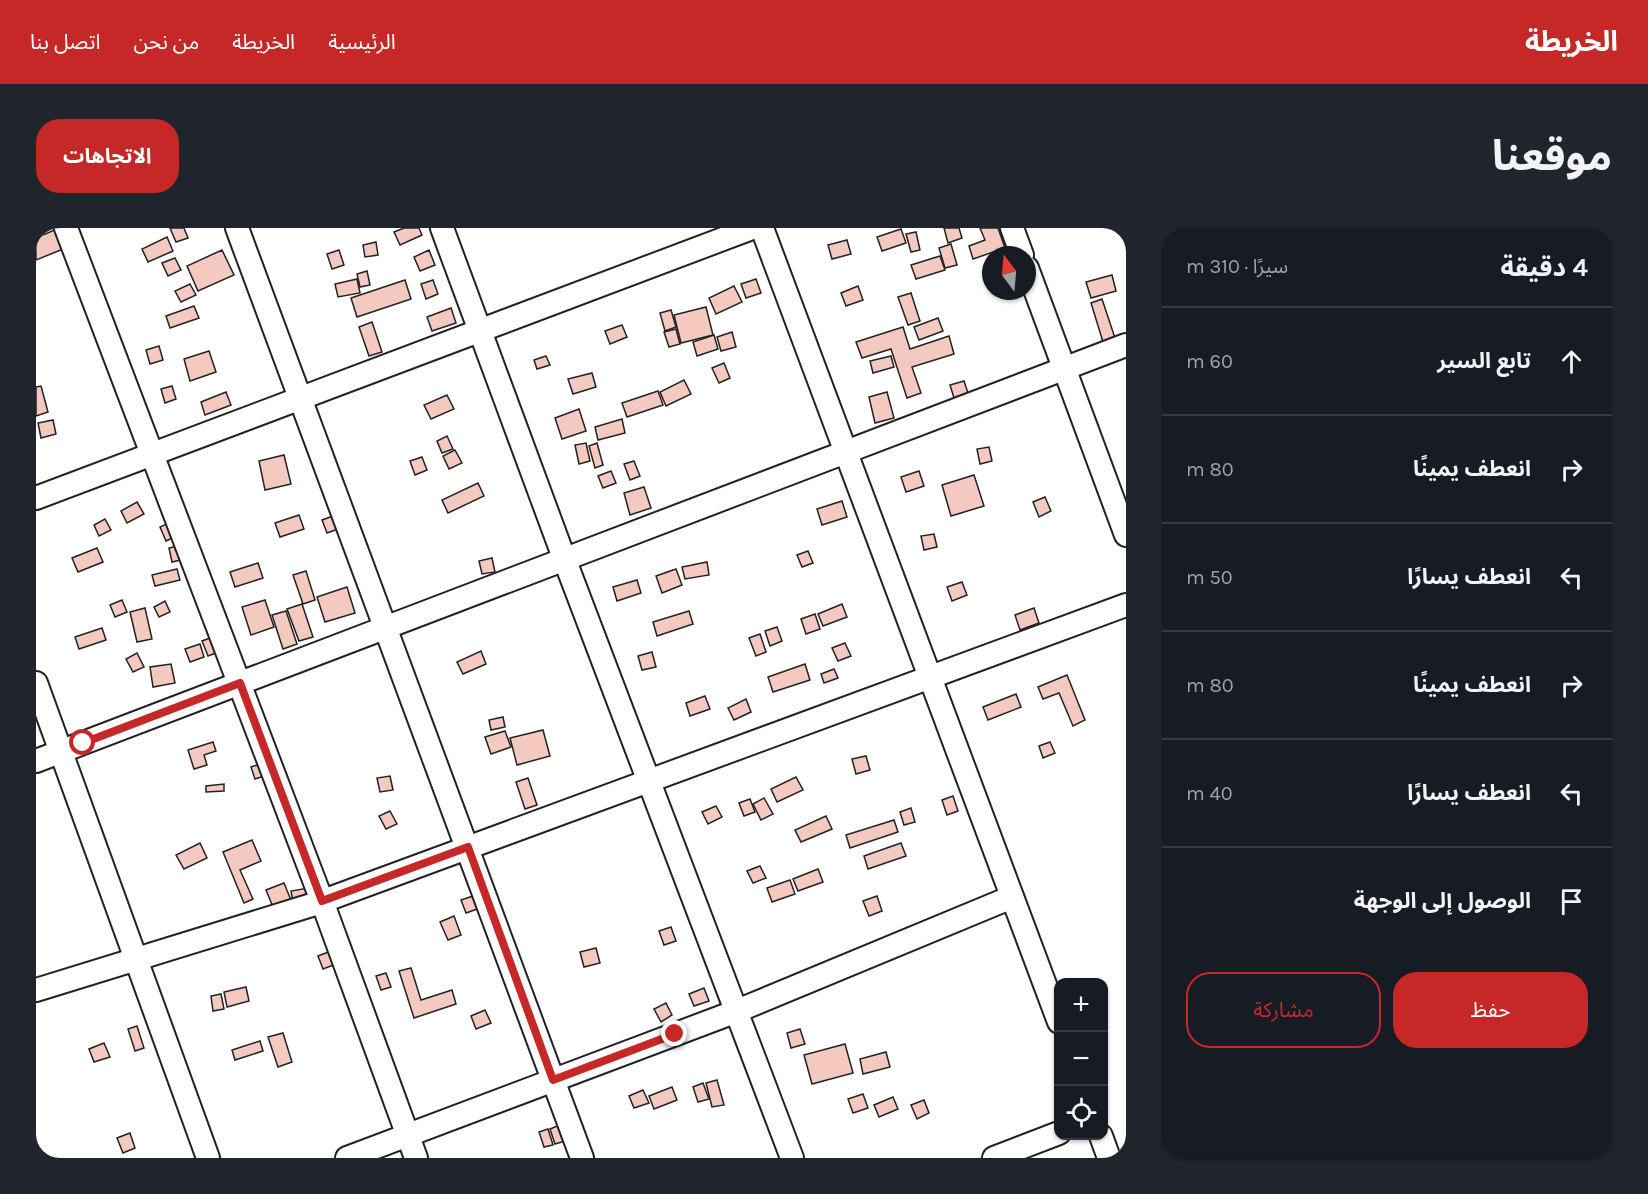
<!DOCTYPE html>
<html lang="ar">
<meta charset="utf-8">
<style>
body{margin:0;font-family:Karla,"Noto Sans Arabic",sans-serif;background:#20242c;color:#f1f3f6;direction:rtl}
.controls{position:absolute;right:18px;bottom:18px;display:grid;overflow:hidden;border-radius:12px;box-shadow:0 2px 4px #0004}
.controls button{width:54px;height:54px;display:grid;place-items:center;padding:0;border:0;border-bottom:2px solid #363941;background:#171b24;color:#f1f3f6;font:30px sans-serif}
.compass{position:absolute;left:946px;top:18px;width:54px;height:54px;border-radius:50%;background:#171b24;box-shadow:0 2px 4px #0004;rotate:344deg}
.stop{position:absolute;width:18px;height:18px;margin:-14px;border:4px solid #c62828;border-radius:50%;background:#fff}
.stop.end{background:#c62828;border-color:#fff;box-shadow:0 2px 6px #0008}
.list{margin:0;padding:0;list-style:none}
h2{display:flex;justify-content:space-between;align-items:center;height:78px;margin:0;padding:0 24px;font-size:26px}
h2 small{font-size:20px;font-weight:400;color:#9ea1a6}
.list li{display:grid;grid-template-columns:39px 1fr auto;gap:18px;align-items:center;box-sizing:border-box;height:108px;padding:0 24px;border-top:2px solid #363941}
.list b{display:block;font-size:22px;white-space:nowrap}
.list em{font-size:20px;font-style:normal;color:#9ea1a6}
.actions{display:flex;gap:12px;padding:18px 24px}
.actions a{flex:1;padding:14px 0;border:2px solid #c62828;border-radius:24px;text-align:center;font-size:21px;color:#c62828}
.actions .main{background:#c62828;color:#fff}
.icon{flex:none;width:33px;height:33px;fill:none;stroke:currentColor;stroke-width:2;stroke-linecap:round;stroke-linejoin:round}
.map{position:relative;flex:none;width:1090px;height:930px;overflow:hidden;direction:ltr;border-radius:24px}
header{display:flex;align-items:center;gap:36px;box-sizing:border-box;height:84px;padding:0 30px;background:#c62828;color:#fff}
header strong{font-size:28px}
nav{display:flex;gap:33px;margin-inline-start:auto;font-size:21px}
.intro{display:flex;align-items:center;justify-content:space-between;box-sizing:border-box;height:144px;padding:0 36px}
h1{margin:0;font-size:42px}
.button{padding:15px 27px;border-radius:24px;background:#c62828;color:#fff;font-size:21px;font-weight:700}
main{display:flex;gap:36px;padding:0 36px}
aside{flex:1;background:#171b24;border-radius:24px;box-shadow:0 2px 4px #0004}
.map>svg:first-child{display:block}
</style>
<header>
<strong>الخريطة</strong>
<nav><a>الرئيسية</a><a>الخريطة</a><a>من نحن</a><a>اتصل بنا</a></nav>
</header>
<div class="intro"><h1>موقعنا</h1><a class="button">الاتجاهات</a></div>
<main>
<aside>
<h2>4 دقيقة<small>سيرًا · 310 m</small></h2>
<ul class="list">
<li><svg class="icon" aria-label="ahead" viewBox="0 0 24 24"><path d="M12 20V5M6 11l6-6 6 6"/></svg><div><b>تابع السير</b></div><em>60 m</em></li>
<li><svg class="icon" aria-label="right" viewBox="0 0 24 24"><path d="M7 20v-9h11M14 6l5 5-5 5"/></svg><div><b>انعطف يمينًا</b></div><em>80 m</em></li>
<li><svg class="icon" aria-label="left" viewBox="0 0 24 24"><path d="M17 20v-9H6M10 6l-5 5 5 5"/></svg><div><b>انعطف يسارًا</b></div><em>50 m</em></li>
<li><svg class="icon" aria-label="right" viewBox="0 0 24 24"><path d="M7 20v-9h11M14 6l5 5-5 5"/></svg><div><b>انعطف يمينًا</b></div><em>80 m</em></li>
<li><svg class="icon" aria-label="left" viewBox="0 0 24 24"><path d="M17 20v-9H6M10 6l-5 5 5 5"/></svg><div><b>انعطف يسارًا</b></div><em>40 m</em></li>
<li><svg class="icon" aria-label="arrive" viewBox="0 0 24 24"><path d="M6 21V4h12l-3 4 3 4H6"/></svg><div><b>الوصول إلى الوجهة</b></div></li>
</ul>
<div class="actions"><a class="main">حفظ</a><a>مشاركة</a></div>
</aside>
<div class="map">
<svg width="1090" height="930" viewBox="0 0 1090 930">
<rect width="100%" height="100%" fill="#fff"/>
<!-- building -->
<g fill="#f3c9c0" stroke="#222" stroke-width="1.5">
<path d="M23 0 32 19 0 32V10Z"/>
<path d="M134 0H148L152 10 140 14Z"/>
<path d="M368 0H383L386 7 364 17 358 4Z"/>
<path d="M908 0H923L926 10 912 15Z"/>
<path d="M944 0H962L969 20 937 31 933 18 949 12Z"/>
<path d="M865 1 870 15 846 23 841 9Z"/>
<path d="M880 4 884 22 875 24 870 6Z"/>
<path d="M131 9 137 23 112 34 106 21Z"/>
<path d="M811 12 815 26 796 31 792 17Z"/>
<path d="M340 14 342 27 329 29 327 17Z"/>
<path d="M915 16 921 37 909 40 903 20Z"/>
<path d="M186 22 198 47 162 63 151 38Z"/>
<path d="M303 22 308 37 296 41 291 26Z"/>
<path d="M393 22 399 37 384 43 378 29Z"/>
<path d="M904 28 909 42 880 51 875 37Z"/>
<path d="M139 30 145 42 132 48 126 35Z"/>
<path d="M331 43 334 57 324 59 321 46Z"/>
<path d="M1076 47 1080 63 1055 70 1050 54Z"/>
<path d="M321 51 324 65 302 69 299 56Z"/>
<path d="M720 51 725 65 710 70 705 56Z"/>
<path d="M369 52 375 71 321 89 315 70Z"/>
<path d="M397 52 402 66 390 71 385 56Z"/>
<path d="M154 56 160 67 145 74 139 63Z"/>
<path d="M698 58 706 74 680 86 673 70Z"/>
<path d="M822 58 827 72 810 78 805 65Z"/>
<path d="M875 65 884 93 872 97 862 69Z"/>
<path d="M1066 71 1079 110 1067 114 1055 75Z"/>
<path d="M158 78 163 90 134 100 130 88Z"/>
<path d="M670 79 677 107 645 115 638 87Z"/>
<path d="M415 80 420 95 396 103 391 89Z"/>
<path d="M635 82 640 99 629 103 624 85Z"/>
<path d="M902 90 907 103 883 112 878 99Z"/>
<path d="M336 94 346 124 333 128 323 99Z"/>
<path d="M586 97 591 109 574 116 569 103Z"/>
<path d="M867 99 874 121 913 108 918 126 876 139 885 165 871 170 855 121 826 130 820 114Z"/>
<path d="M640 101 644 116 633 119 628 104Z"/>
<path d="M696 104 700 119 685 123 681 109Z"/>
<path d="M678 107 682 121 661 128 657 114Z"/>
<path d="M123 118 127 132 114 136 110 122Z"/>
<path d="M173 123 180 144 154 153 148 131Z"/>
<path d="M510 128 514 137 501 141 498 132Z"/>
<path d="M855 128 858 139 837 145 834 133Z"/>
<path d="M688 135 694 150 683 155 676 140Z"/>
<path d="M556 145 560 159 537 166 532 151Z"/>
<path d="M648 152 655 166 630 178 624 164Z"/>
<path d="M928 153 932 165 918 170 914 157Z"/>
<path d="M5 158 12 184 0 188V159Z"/>
<path d="M136 158 140 171 129 175 125 161Z"/>
<path d="M622 163 627 177 591 189 586 175Z"/>
<path d="M190 164 195 177 169 187 165 174Z"/>
<path d="M851 164 858 190 839 195 833 169Z"/>
<path d="M411 167 418 181 395 191 388 177Z"/>
<path d="M543 181 550 203 526 211 519 190Z"/>
<path d="M586 191 589 205 562 212 559 199Z"/>
<path d="M17 192 20 206 5 210 2 195Z"/>
<path d="M411 208 417 221 406 225 401 213Z"/>
<path d="M550 215 554 233 543 236 539 217Z"/>
<path d="M561 215 567 237 559 240 553 218Z"/>
<path d="M953 219 956 233 944 236 941 221Z"/>
<path d="M419 222 426 235 413 241 407 228Z"/>
<path d="M248 227 255 256 229 262 223 233Z"/>
<path d="M386 229 391 242 379 247 374 233Z"/>
<path d="M598 233 604 248 594 252 588 236Z"/>
<path d="M575 243 580 255 567 260 562 248Z"/>
<path d="M883 243 888 258 870 264 865 249Z"/>
<path d="M938 247 948 278 915 288 906 257Z"/>
<path d="M442 255 448 268 412 285 406 272Z"/>
<path d="M608 259 615 280 594 287 588 265Z"/>
<path d="M1009 269 1015 283 1003 289 997 274Z"/>
<path d="M806 273 811 289 786 297 781 281Z"/>
<path d="M101 274 108 286 91 295 85 283Z"/>
<path d="M263 287 268 301 244 309 239 295Z"/>
<path d="M297 288 302 301 291 305 286 292Z"/>
<path d="M69 291 75 302 63 308 58 297Z"/>
<path d="M139 292 146 306 130 313 124 299Z"/>
<path d="M898 306 901 319 888 322 885 308Z"/>
<path d="M146 317 149 331 136 334 133 320Z"/>
<path d="M61 320 67 334 42 344 36 330Z"/>
<path d="M772 323 777 335 766 339 761 327Z"/>
<path d="M456 330 459 344 446 346 443 333Z"/>
<path d="M671 334 673 347 649 351 646 339Z"/>
<path d="M222 335 227 350 199 359 194 344Z"/>
<path d="M141 341 144 352 119 358 116 347Z"/>
<path d="M640 341 646 357 626 365 620 348Z"/>
<path d="M270 343 279 372 267 376 257 347Z"/>
<path d="M601 352 605 365 581 373 577 359Z"/>
<path d="M926 354 931 367 916 373 911 359Z"/>
<path d="M311 359 319 385 289 394 281 369Z"/>
<path d="M86 372 91 384 79 389 74 377Z"/>
<path d="M229 372 238 399 215 407 206 379Z"/>
<path d="M129 373 134 384 123 389 118 379Z"/>
<path d="M266 376 277 409 263 413 251 381Z"/>
<path d="M806 376 811 389 787 398 782 386Z"/>
<path d="M109 380 116 411 101 414 94 384Z"/>
<path d="M998 380 1003 395 984 402 979 387Z"/>
<path d="M250 383 261 416 247 421 236 387Z"/>
<path d="M653 383 657 396 621 408 617 394Z"/>
<path d="M779 386 784 401 770 406 765 391Z"/>
<path d="M741 399 746 413 734 418 729 403Z"/>
<path d="M66 400 70 412 43 421 39 409Z"/>
<path d="M724 406 730 424 720 428 713 410Z"/>
<path d="M182 407 188 422 172 428 166 413Z"/>
<path d="M809 415 815 428 802 433 796 420Z"/>
<path d="M164 416 168 429 154 434 149 421Z"/>
<path d="M445 423 450 436 427 446 421 434Z"/>
<path d="M616 424 620 439 606 442 602 428Z"/>
<path d="M101 425 108 439 97 444 90 431Z"/>
<path d="M135 436 139 455 117 459 114 439Z"/>
<path d="M769 436 774 452 737 464 732 449Z"/>
<path d="M798 441 802 450 788 455 785 446Z"/>
<path d="M1031 447 1049 492 1037 498 1023 465 1007 471 1002 459Z"/>
<path d="M980 466 985 479 952 492 947 479Z"/>
<path d="M669 468 674 481 654 488 650 475Z"/>
<path d="M710 471 715 484 698 492 692 480Z"/>
<path d="M467 489 469 499 455 502 453 492Z"/>
<path d="M507 502 514 528 481 537 474 510Z"/>
<path d="M469 503 475 519 455 526 449 509Z"/>
<path d="M177 514 180 523 168 527 171 537 158 541 152 522Z"/>
<path d="M1014 514 1019 525 1007 530 1003 518Z"/>
<path d="M830 528 834 542 820 546 816 531Z"/>
<path d="M227 535 231 547 219 551 215 539Z"/>
<path d="M354 548 357 562 344 564 341 550Z"/>
<path d="M760 549 767 562 741 574 735 561Z"/>
<path d="M492 550 501 577 489 581 480 554Z"/>
<path d="M188 556V563L170 564V558Z"/>
<path d="M917 568 922 583 911 587 906 572Z"/>
<path d="M728 570 737 586 725 592 717 576Z"/>
<path d="M714 571 719 584 708 588 703 575Z"/>
<path d="M680 578 686 589 672 596 666 584Z"/>
<path d="M875 580 879 594 868 597 864 584Z"/>
<path d="M354 583 361 596 350 601 343 588Z"/>
<path d="M790 588 796 601 765 614 759 602Z"/>
<path d="M858 592 862 604 814 620 810 607Z"/>
<path d="M216 612 225 633 204 642 217 671 208 675 187 624Z"/>
<path d="M164 615 171 630 148 641 140 627Z"/>
<path d="M865 615 870 628 832 641 828 628Z"/>
<path d="M724 638 730 650 717 655 711 643Z"/>
<path d="M782 641 787 654 762 663 757 651Z"/>
<path d="M754 652 759 666 736 674 731 660Z"/>
<path d="M248 655 257 677 239 684 230 662Z"/>
<path d="M278 659 280 670 257 674 255 663Z"/>
<path d="M440 667 444 680 430 685 425 672Z"/>
<path d="M841 668 846 683 833 688 827 673Z"/>
<path d="M418 688 425 707 412 712 404 694Z"/>
<path d="M635 699 640 713 628 717 623 703Z"/>
<path d="M560 720 564 735 548 739 544 724Z"/>
<path d="M295 723 300 736 287 741 282 728Z"/>
<path d="M375 740 385 772 416 762 420 776 378 790 363 743Z"/>
<path d="M350 745 355 759 345 762 340 748Z"/>
<path d="M210 759 213 773 191 779 188 764Z"/>
<path d="M668 760 673 773 658 778 653 766Z"/>
<path d="M185 766 188 781 177 783 175 768Z"/>
<path d="M630 775 636 787 625 794 618 781Z"/>
<path d="M449 782 455 795 440 801 435 788Z"/>
<path d="M101 798 108 820 99 823 92 801Z"/>
<path d="M764 801 769 816 755 820 751 805Z"/>
<path d="M247 805 256 834 242 839 232 809Z"/>
<path d="M224 813 227 823 199 832 196 822Z"/>
<path d="M68 815 74 829 58 834 53 821Z"/>
<path d="M809 816 817 845 776 856 768 827Z"/>
<path d="M850 824 854 839 827 846 824 831Z"/>
<path d="M681 852 688 877 676 879 670 855Z"/>
<path d="M667 855 673 871 662 874 657 859Z"/>
<path d="M636 859 641 872 618 881 613 868Z"/>
<path d="M607 862 613 875 598 880 593 868Z"/>
<path d="M827 866 832 880 817 885 812 871Z"/>
<path d="M857 869 862 881 843 889 838 877Z"/>
<path d="M888 872 893 885 881 891 875 877Z"/>
<path d="M524 897 529 913 519 916 514 901Z"/>
<path d="M512 901 517 917 508 919 503 904Z"/>
<path d="M94 905 99 920 87 925 81 910Z"/>
</g>
<g fill="none" stroke-linecap="round" stroke-linejoin="round">
<defs>
<g id="minor">
<path d="M30 0 286 673 380 930"/>
<path d="M201 0 546 930"/>
<path d="M406 0 528 330 756 930"/>
<path d="M726 0 1023 794"/>
<path d="M976 0 986 27"/>
<path d="M991 40 1090 307"/>
<path d="M0 270 716 0"/>
<path d="M0 455 172 930"/>
<path d="M0 533 1090 117"/>
<path d="M0 762 279 676 1090 377"/>
<path d="M1065 908 1073 930"/>
<path d="M311 930 701 783 976 669"/>
<path d="M958 930 1023 905"/>
</g>
</defs>
<!-- minor casing -->
<use href="#minor" stroke="#222" stroke-width="26"/>
<!-- minor -->
<use href="#minor" stroke="#fff" stroke-width="22"/>
</g>
<g fill="none" stroke-linecap="round" stroke-linejoin="round">
<!-- route -->
<path stroke="#c62828" stroke-width="8" d="M47 515 204 455 286 673 432 619 517 852 639 806"/>
</g>
</svg>
<div class="controls">
<button>+</button>
<button>−</button>
<button><svg class="icon" aria-label="locate" viewBox="0 0 24 24"><circle cx="12" cy="12" r="6"/><path d="M12 2v4M12 18v4M2 12h4M18 12h4"/></svg></button>
</div>
<svg class="compass" viewBox="-18 -18 36 36"><path d="M0-13l5 13h-10z" fill="#e53935"/><path d="M0 13l5-13h-10z" fill="#9ea1a6"/></svg>
<div class="stop" style="left:47px;top:515px"></div>
<div class="stop end" style="left:639px;top:806px"></div>
</div>
</main>
